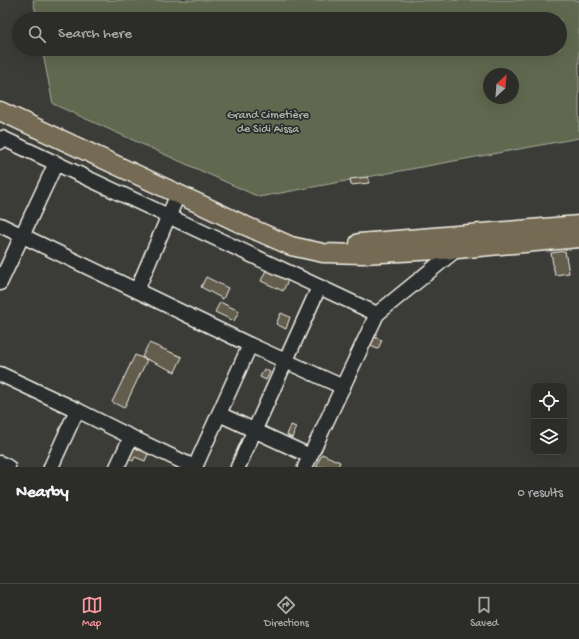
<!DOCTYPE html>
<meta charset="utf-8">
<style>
body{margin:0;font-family:"Gochi Hand",sans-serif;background:#383835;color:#f1f3f6}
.controls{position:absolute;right:12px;bottom:12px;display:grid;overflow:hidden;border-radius:8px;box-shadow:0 4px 16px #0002}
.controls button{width:36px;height:36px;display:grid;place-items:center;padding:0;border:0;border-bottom:1px solid #484846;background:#2c2c29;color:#f1f3f6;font:20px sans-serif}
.compass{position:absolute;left:483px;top:68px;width:36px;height:36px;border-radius:50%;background:#2c2c29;box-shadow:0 4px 16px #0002;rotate:26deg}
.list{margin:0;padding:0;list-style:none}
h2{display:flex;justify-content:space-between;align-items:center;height:52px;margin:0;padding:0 16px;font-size:17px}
h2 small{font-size:13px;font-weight:400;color:#a6a7a8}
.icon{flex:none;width:22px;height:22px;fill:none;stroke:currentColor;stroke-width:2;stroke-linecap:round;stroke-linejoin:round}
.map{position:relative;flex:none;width:579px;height:467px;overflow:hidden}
.search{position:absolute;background:#2c2c29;box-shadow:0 4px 16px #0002;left:12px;right:12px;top:12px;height:44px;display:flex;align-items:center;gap:10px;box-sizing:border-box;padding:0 14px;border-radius:22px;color:#a6a7a8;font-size:15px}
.sheet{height:116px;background:#2c2c29}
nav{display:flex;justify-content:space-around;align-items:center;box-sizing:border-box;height:56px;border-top:1px solid #484846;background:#2c2c29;font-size:11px;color:#a6a7a8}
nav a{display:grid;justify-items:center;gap:2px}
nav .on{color:#ff9aa2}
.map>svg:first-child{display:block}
</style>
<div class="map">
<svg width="579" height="467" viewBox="0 0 579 467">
<rect width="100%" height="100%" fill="#3b3b37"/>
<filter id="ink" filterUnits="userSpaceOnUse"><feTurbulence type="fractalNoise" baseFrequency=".025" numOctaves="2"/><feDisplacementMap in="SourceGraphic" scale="8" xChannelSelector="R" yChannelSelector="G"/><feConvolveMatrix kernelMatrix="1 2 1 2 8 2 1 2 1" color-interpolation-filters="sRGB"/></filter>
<g filter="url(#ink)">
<!-- green -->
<path fill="#606950" stroke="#aaad9c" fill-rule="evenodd" d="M33 0H579V138L259 197 53 104 42 49H560V19H37ZM489 74H513V98H489Z"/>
<!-- building -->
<g fill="#645d4d" stroke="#f4f1e8">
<path d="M368 177 369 183 351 185 350 179Z"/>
<path d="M565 251 569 273 555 275 551 253Z"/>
<path d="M267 268 289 278 283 291 261 281Z"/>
<path d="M206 277 228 288 223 299 201 287Z"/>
<path d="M220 302 239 311 234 321 215 312Z"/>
<path d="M281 313 290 317 286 329 276 324Z"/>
<path d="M374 337 382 340 378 349 370 346Z"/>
<path d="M149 343 182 357 175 372 142 357Z"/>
<path d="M135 355 147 360 124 408 112 402Z"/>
<path d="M264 369 270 372 266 380 260 377Z"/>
<path d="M291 425 296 427 292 438 287 435Z"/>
<path d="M129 443 149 452 145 461 135 457 133 461 122 456Z"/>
<path d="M322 454 340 462 338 467H316Z"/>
</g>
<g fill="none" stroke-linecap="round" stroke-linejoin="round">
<defs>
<g id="minor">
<path d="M0 142 2 138 377 314"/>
<path d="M0 225 250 345 195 467"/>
<path d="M0 283 56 163"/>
<path d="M137 290 178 194"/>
<path d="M250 345 343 387"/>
<path d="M0 374 77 410"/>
<path d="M219 414 310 456"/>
<path d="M0 463 8 467"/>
<path d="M51 467 77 410 131 437 194 467"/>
<path d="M117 467 131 437"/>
<path d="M238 467 319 287"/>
<path d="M305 467 377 314 457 249"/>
</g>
<g id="major">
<path d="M0 111 204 206 246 226 291 246 323 253 363 254 457 249 579 238"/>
<path d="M359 243 579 225"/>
</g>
</defs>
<!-- minor casing -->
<use href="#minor" stroke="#f4f1e8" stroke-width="17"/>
<!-- major casing -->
<use href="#major" stroke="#f4f1e8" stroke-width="21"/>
<!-- minor -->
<use href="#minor" stroke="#2a2d2e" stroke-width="14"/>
<!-- major -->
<use href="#major" stroke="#746b52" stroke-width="18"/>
</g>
</g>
<g text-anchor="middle" stroke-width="3.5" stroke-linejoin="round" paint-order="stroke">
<!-- park labels -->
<g font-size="12" fill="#b1b4a4" stroke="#2a2d2e">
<text x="268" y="118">Grand Cimetière<tspan x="268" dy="14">de Sidi Aissa</tspan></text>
</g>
</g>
</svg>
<div class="controls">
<button><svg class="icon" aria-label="locate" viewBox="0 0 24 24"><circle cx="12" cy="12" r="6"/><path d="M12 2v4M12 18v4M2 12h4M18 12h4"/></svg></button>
<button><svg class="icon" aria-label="layers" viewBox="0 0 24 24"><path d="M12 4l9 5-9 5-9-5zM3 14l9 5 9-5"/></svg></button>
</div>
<svg class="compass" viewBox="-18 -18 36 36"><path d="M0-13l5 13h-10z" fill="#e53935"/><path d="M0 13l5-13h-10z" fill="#a6a7a8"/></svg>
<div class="search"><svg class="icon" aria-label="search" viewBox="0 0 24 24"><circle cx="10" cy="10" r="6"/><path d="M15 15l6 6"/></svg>Search here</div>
</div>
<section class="sheet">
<h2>Nearby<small>0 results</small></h2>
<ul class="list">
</ul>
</section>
<nav>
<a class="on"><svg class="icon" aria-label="map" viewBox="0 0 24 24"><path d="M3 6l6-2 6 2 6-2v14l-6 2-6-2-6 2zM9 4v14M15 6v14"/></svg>Map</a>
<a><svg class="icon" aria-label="directions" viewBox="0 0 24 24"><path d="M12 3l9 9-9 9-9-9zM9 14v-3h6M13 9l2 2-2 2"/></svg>Directions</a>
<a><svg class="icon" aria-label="saved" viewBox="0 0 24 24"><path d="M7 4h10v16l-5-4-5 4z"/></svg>Saved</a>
</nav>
